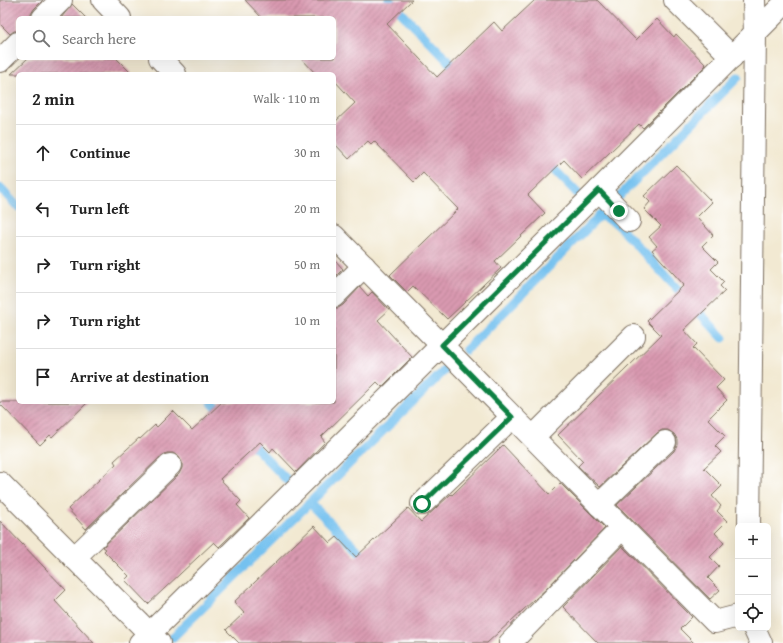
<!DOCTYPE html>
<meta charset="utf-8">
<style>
body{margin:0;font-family:"Gentium Book Plus",serif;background:#f6f6f6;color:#222}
.controls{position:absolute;right:12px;bottom:12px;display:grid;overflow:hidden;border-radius:6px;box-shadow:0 4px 16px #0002}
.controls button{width:36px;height:36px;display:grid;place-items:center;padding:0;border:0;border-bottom:1px solid #e0e0e0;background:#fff;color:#222;font:20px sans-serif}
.stop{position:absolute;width:12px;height:12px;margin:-9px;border:3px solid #0b8043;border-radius:50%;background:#fff}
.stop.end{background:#0b8043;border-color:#fff;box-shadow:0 1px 4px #0008}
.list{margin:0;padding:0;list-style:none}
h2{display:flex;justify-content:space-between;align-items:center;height:52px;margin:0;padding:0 16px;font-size:17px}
h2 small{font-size:13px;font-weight:400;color:#767676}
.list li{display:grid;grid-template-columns:26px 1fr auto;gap:12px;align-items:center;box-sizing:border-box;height:56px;padding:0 16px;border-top:1px solid #e0e0e0}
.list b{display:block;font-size:15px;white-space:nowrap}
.list em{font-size:13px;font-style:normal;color:#767676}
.icon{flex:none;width:22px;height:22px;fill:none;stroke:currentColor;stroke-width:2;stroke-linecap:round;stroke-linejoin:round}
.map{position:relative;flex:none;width:783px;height:643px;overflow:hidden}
.search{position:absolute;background:#fff;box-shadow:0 4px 16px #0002;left:16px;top:16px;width:320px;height:44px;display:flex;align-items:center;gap:10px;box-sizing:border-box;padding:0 14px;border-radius:6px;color:#767676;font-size:15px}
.panel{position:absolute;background:#fff;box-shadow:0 4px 16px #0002;left:16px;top:72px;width:320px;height:332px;border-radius:6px}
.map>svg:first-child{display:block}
</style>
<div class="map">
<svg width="783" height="643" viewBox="0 0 783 643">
<defs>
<pattern id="building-hatch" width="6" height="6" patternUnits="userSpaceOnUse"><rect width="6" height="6" fill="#d999b0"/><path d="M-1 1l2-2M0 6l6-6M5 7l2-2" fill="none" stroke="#b17d8f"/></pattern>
</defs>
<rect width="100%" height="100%" fill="#fff"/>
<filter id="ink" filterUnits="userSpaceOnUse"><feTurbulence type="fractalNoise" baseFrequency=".025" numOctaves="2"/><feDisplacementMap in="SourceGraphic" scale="8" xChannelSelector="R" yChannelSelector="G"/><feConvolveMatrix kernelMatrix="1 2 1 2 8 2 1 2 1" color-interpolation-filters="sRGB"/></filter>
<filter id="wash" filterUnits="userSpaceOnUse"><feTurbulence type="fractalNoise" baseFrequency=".012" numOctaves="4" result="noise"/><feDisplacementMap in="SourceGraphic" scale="16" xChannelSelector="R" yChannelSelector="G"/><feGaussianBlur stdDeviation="0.9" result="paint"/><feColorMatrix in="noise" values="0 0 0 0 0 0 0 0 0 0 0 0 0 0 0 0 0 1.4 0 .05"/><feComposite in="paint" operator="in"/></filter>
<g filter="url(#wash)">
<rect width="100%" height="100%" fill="#f2e9d2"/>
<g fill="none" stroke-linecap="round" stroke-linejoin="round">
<!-- stream -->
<g stroke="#75c1ef" stroke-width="9">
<path d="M389 0 459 72"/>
<path d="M546 161 581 197"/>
<path d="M0 188 18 207"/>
<path d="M599 215 617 224 723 338"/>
<path d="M466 350 738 77"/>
<path d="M211 402 224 415"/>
<path d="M247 439 291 484"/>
<path d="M310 503 369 561"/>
<path d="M173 637 447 368"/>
</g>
</g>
<g id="blocks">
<!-- building -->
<g fill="url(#building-hatch)">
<path d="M0 0H43L34 9 31 14V18H18V31H14L10 34 0 24Z"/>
<path d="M245 0H412L387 24 437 77 494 22 502 31 535 0H597L636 40 657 19 674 37 676 34 706 65 643 128 639 124 582 179 564 160 528 195 545 213 495 261 501 268 447 319 413 286 407 292 390 275 458 209 423 173 414 182 374 141 371 144 368 141 349 159 334 143V123L355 103 334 80V74H316L301 58H334V18H262Z"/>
<path d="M72 4 86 18H61Z"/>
<path d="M28 58H116L132 74H11Z"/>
<path d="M676 165 712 202 697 217 713 235 702 246 718 262 711 269 724 282 720 286 725 291 684 330 697 344 693 348 724 380 716 388 727 400 708 419 725 436 715 446 721 452 704 468 722 486 712 496 721 506 717 511 727 521 715 533 724 543 710 557 719 566 708 578 720 590 710 599 617 505 674 451 677 445V439L674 434 668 430H662L657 433 600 487 578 466 583 461 558 435 661 335 647 321 684 285 652 250 657 246 649 237 661 226 644 209 650 202 644 196Z"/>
<path d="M334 259 343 269 334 278Z"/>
<path d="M360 287 368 296 372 292 389 310 378 320 412 357 382 387 377 382 321 437 325 442 296 472 273 448 270 452 260 442 220 479 241 501 237 505 249 518 219 547 214 542 148 604 125 580 129 576 104 551 106 549 103 547 179 474 182 468V462L179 457 173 453H167L161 456 86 529 68 509 116 464 114 461 139 438 140 439 155 425 157 427 173 411 192 430 222 402H334V308H338L343 305Z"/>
<path d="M0 402H88L52 437 50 435 40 445 0 404Z"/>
<path d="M503 445 549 494 560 483 605 528 546 589 487 643H239L226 630 244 613 234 602 314 526 330 543 337 537 356 557 408 508 421 522 451 494 452 495Z"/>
<path d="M0 521 66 590 55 601 94 643H0Z"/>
<path d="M622 546 692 617 680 629 694 643H598L563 607Z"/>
</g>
</g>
</g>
<g filter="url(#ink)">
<use href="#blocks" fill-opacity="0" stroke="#7b6d5d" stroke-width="1"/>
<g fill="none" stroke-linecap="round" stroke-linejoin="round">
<defs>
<g id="minor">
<path d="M103 0 120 18"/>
<path d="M675 0 732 57"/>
<path d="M43 18 61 0"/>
<path d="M160 58 175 74"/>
<path d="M0 61 18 43"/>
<path d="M599 190 629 221"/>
<path d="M334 236 715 622 738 616"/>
<path d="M334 296 364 266"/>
<path d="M533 437 634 336"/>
<path d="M0 483 159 643"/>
<path d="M422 504 512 417"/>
<path d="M599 505 665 442"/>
<path d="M749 526 755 34 754 0"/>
<path d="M74 558 170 465"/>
<path d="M754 628 761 643"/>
<path d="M140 643 599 190 783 5"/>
<path d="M510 643 622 528"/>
</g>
</defs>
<!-- minor casing -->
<use href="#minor" stroke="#7b6d5d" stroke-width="24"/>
<!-- minor -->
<use href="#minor" stroke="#fff" stroke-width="22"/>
</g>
</g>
<g fill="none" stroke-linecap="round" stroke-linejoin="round" filter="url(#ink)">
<!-- route -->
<path stroke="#0b8043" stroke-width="5" d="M422 504 512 417 442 345 599 190 619 211"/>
</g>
</svg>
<div class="controls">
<button>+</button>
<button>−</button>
<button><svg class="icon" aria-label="locate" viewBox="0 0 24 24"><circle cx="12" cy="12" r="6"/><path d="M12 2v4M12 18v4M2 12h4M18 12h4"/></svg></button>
</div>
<div class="stop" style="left:422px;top:504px"></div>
<div class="stop end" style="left:619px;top:211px"></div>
<div class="search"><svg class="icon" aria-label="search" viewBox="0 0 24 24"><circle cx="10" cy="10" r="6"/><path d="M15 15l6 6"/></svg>Search here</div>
<section class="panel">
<h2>2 min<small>Walk · 110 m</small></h2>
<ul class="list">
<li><svg class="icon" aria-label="ahead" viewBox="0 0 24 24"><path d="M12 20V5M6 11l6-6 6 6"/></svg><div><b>Continue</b></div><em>30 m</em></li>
<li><svg class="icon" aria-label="left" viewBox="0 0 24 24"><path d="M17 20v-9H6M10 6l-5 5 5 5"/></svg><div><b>Turn left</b></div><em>20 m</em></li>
<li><svg class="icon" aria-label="right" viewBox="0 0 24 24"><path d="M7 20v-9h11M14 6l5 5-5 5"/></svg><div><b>Turn right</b></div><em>50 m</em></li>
<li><svg class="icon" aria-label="right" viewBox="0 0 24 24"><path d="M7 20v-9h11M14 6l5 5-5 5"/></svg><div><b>Turn right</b></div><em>10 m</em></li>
<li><svg class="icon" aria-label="arrive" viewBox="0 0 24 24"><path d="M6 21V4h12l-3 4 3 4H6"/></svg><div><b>Arrive at destination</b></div></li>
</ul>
</section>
</div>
